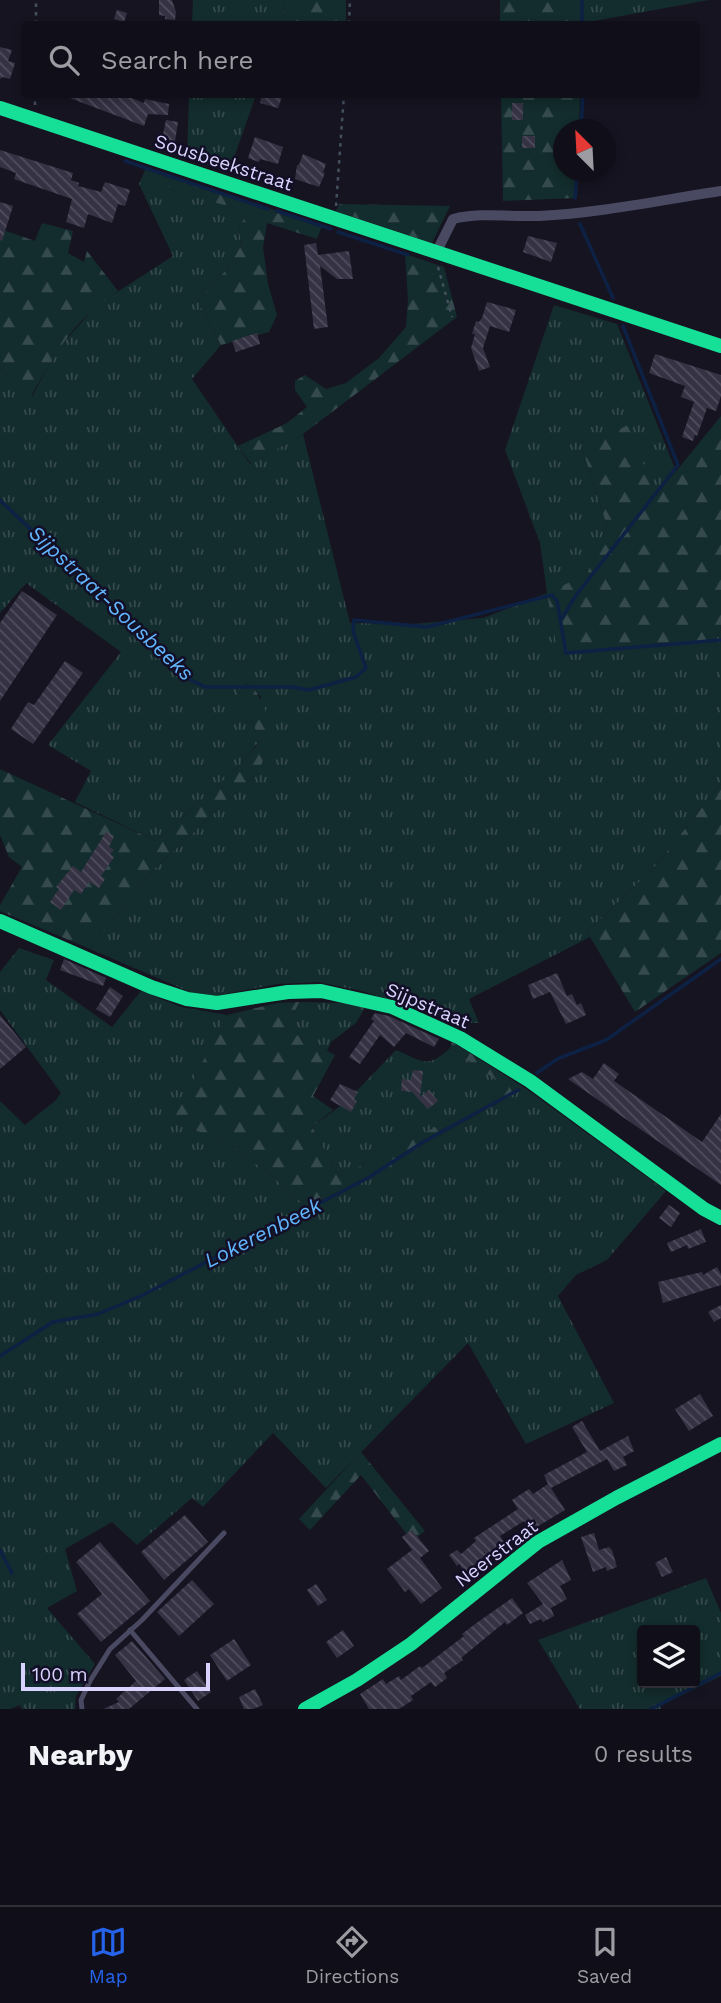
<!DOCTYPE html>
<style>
body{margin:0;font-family:"Work Sans",sans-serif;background:#191822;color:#f1f3f6}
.controls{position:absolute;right:21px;bottom:21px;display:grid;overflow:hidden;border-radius:7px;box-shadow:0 4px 10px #0003}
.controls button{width:63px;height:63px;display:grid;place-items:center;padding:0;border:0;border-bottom:2px solid #302f38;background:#100f19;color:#f1f3f6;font:35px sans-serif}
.compass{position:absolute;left:553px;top:119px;width:63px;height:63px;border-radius:50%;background:#100f19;box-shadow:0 4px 10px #0003;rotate:336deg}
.scale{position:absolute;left:21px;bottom:18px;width:189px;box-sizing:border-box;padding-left:7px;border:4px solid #d9d4ff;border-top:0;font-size:19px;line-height:24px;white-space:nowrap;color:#d9d4ff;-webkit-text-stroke:5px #130f26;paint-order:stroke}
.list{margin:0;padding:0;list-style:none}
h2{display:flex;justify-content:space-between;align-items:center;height:91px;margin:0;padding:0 28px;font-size:30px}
h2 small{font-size:23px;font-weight:400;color:#9c9ca2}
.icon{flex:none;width:38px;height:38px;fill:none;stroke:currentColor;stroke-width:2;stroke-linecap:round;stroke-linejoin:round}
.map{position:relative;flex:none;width:721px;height:1709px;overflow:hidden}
.search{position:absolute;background:#100f19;box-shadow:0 4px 10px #0003;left:21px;right:21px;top:21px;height:77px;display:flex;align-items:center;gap:18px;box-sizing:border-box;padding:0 24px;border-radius:7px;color:#9c9ca2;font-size:26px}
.sheet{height:196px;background:#100f19}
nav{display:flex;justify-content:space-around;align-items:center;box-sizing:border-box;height:98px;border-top:2px solid #302f38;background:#100f19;font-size:19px;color:#9c9ca2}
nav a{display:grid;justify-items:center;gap:4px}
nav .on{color:#2563eb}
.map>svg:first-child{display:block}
</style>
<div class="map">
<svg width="721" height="1709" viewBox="0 0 721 1709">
<defs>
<pattern id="grass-tufts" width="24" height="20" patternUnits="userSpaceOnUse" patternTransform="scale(1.75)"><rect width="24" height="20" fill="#132c2d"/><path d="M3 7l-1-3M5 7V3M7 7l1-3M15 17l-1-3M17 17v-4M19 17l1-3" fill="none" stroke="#354a4c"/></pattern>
<pattern id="forest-firs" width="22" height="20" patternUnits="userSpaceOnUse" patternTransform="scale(1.75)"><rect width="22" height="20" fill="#132c2d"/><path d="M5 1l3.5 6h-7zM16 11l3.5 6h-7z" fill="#354a4c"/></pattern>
<pattern id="building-back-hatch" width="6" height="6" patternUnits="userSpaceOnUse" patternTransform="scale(1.75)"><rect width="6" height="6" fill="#343243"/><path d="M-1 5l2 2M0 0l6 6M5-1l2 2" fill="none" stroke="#514f5f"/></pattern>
</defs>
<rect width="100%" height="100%" fill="#161421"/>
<!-- grass -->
<g fill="url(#grass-tufts)" fill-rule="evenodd">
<path d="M193 0H285L282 24H192Z"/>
<path d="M583 0H709L583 23Z"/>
<path d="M189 95H256L229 172 187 158Z"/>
<path d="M146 168 170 175 169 189 249 212 239 228 241 246 228 268 198 301 221 345 192 379 250 464 303 434 350 623 412 624 483 618 547 593 540 543 505 450 554 305 617 324 676 471 656 496 582 448 607 526 558 654 713 641 721 630V784L653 869 587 932 590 937 469 999 479 1023H460L362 991 318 982 277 984 215 996 190 992 90 949 150 873 258 772 261 697 249 682 238 691 255 728 258 743 239 766 156 841 75 802 91 771 48 745 121 652 26 583 0 613V368L32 397 56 351 97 305 173 256 139 184Z"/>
<path d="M19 948 54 960 46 980 112 1027 141 991 181 1007 227 1015 172 1123 220 1138 266 1171 309 1209 525 1088 666 1191 607 1260 576 1275 558 1296 614 1403 526 1444 468 1343 326 1488 273 1433 203 1507 192 1498 137 1545 112 1522 65 1549 77 1591 47 1608 95 1664 76 1696 75 1709H22L20 1705 10 1709H0V1101L25 1125 56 1100 61 1093 0 1010V972Z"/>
<path d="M299 1002 346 1003 365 1008 356 1023 331 1042 327 1051 286 1030Z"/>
<path d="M450 1048 510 1089 339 1177 312 1127 347 1101 396 1050C423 1061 426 1070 450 1048Z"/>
<path d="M706 1578 721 1613V1676L660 1706 661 1709H580L538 1640ZM642 1630H695V1683H642Z"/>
</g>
<!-- forest -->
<g fill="url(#forest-firs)">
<path d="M285 0H346V24H282Z"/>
<rect x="500" y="0" width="83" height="24"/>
<path d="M501 95H580L579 129 564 130V172H578L577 198 503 201Z"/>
<path d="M170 175 322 226 317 239 267 223 263 247 268 284 277 315 269 332 221 345 198 301 228 268 241 246 239 228 248 212 168 189Z"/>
<path d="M339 204 450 206 432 243 336 211Z"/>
<path d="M42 223 73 231 68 253 84 262 87 251 118 291C73 321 56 351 31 397L0 368V240L3 230 35 241Z"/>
<path d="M405 254 444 267 457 317 303 434 251 464 238 446 287 423 307 407 295 390V381L305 375 326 389 346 383 379 358 406 327 408 300Z"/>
<path d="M721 416V630L713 641 558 654 547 593 587 574 607 526 582 448 628 425 656 496Z"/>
<path d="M250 682C272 713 275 738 258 772L150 873 90 949 0 911V905L22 867 9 857 0 835V769L156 841 239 766 258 744 255 728 237 691Z"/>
<path d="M721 784V953L635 1012 587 932 653 869Z"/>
<path d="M299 1002 287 1030 335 1055 313 1096 333 1110 312 1127 339 1177 509 1089 450 1048 452 1042 525 1088 309 1209 266 1171 220 1138 171 1123 227 1015 277 1003Z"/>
<path d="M361 1452 425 1531 412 1541 361 1475 310 1530 299 1519Z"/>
</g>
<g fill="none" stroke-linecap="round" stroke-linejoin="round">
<!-- stream -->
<g stroke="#0d2144" stroke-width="3.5">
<path d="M582 0V24"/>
<path d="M581 130 583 94"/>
<path d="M125 161 268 209"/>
<path d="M575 198 577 172"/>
<path d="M277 211 331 229"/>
<path d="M580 224 613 298"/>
<path d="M338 232 408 255"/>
<path d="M0 500 185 677 205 687H292L309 690 356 677 366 668 353 631 354 620 427 627 552 595 557 601 566 653 721 640"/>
<path d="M562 618 577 594 678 465 623 326"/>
<path d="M537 1073 557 1059 606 1040 721 959"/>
<path d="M0 1356 53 1322 98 1314 141 1296 368 1178 423 1142 518 1090"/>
<path d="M0 1550 12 1573"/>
<path d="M651 1709 721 1673"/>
</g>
</g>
<!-- building -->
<g fill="url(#building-back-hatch)">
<path d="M159 0H172L176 12 175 20 165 19V16L159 15Z"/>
<path d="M117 10 127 13 124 22 114 19Z"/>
<path d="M0 47 12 50 8 61 15 63 10 79 3 77 0 79Z"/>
<path d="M59 94H122L144 103 145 99 169 104 168 115 148 114 144 126Z"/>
<path d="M262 94H283L278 108 260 103Z"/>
<rect x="512" y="103" width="11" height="17"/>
<path d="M166 120 178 122 174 148 161 144Z"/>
<rect x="522" y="136" width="13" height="12"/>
<path d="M255 137 283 147 278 164 260 159 259 162 248 158Z"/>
<path d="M0 150 73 173 71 180 79 183 78 186 101 192 105 182 130 190 125 206 118 204 112 223 88 214 84 228 66 222 72 199 14 179 16 173 0 167Z"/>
<path d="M303 154 326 164 323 173H325L319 187 295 179 297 165H299Z"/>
<path d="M0 202 13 206 2 241 0 240Z"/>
<path d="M528 236 557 243 551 262 523 252Z"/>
<path d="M316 243 318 255 349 251 353 279H337L320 266 328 327 314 329 304 245Z"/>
<path d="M487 302 516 310 509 332 490 326 483 348 490 367 479 371 471 348 475 334H472L476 321 479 322 482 318Z"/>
<path d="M257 333 260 344 236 352 232 341Z"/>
<path d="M655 354 721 375V396L716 411 707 408 697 436 695 435 693 441 682 437 694 402 681 397 685 386 649 373Z"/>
<path d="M22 591 57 615 0 701V623Z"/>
<path d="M65 661 83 673 33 744 11 729 28 702 34 705Z"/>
<path d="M106 832 114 836 109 847 114 850 110 854 114 857 101 876 105 879 99 888 89 882 81 894 74 890 61 910 50 902 59 889 56 887 73 866 81 872Z"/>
<path d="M64 959 106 978 103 986 60 970Z"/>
<path d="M557 973 567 996 572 994 577 1005 581 1003 586 1015 566 1024 550 992 533 999 528 985Z"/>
<path d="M110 987 123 996 110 1017 96 1009Z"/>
<path d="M375 1013 389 1016 439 1039 434 1047 406 1033 394 1047 380 1035 360 1064 349 1057 374 1021 371 1019Z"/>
<path d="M0 1015 26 1047 0 1069Z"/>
<path d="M604 1063 619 1074 614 1081 702 1142 721 1114V1185L568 1079 582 1072 593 1079Z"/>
<path d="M413 1070 423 1071 420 1097 429 1090 438 1101 428 1109 412 1092 401 1091 402 1079 411 1080Z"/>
<path d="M340 1084 358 1092 354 1100 357 1101 351 1112 330 1100Z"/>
<path d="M669 1205 680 1213 671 1227 659 1218Z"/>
<path d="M701 1229 706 1242 688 1249 687 1245 671 1252 667 1243Z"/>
<path d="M717 1267 721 1274V1285L663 1303 658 1282 702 1272 703 1275Z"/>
<path d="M721 1305V1318L714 1322 708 1312Z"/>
<path d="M700 1394 713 1416 689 1431 675 1409Z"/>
<path d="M582 1421 600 1451 628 1436 634 1451 623 1457 627 1465 614 1471 607 1459 551 1488 565 1510 530 1531 524 1521 500 1536 504 1542 465 1572 459 1564 457 1566 449 1555 457 1550 461 1554 476 1541 474 1538 518 1509 512 1500 529 1489 533 1494 548 1484 544 1475 587 1452 572 1427Z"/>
<path d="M185 1515 208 1542 164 1580 141 1552Z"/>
<path d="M412 1530 429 1551 420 1558 442 1588 421 1604 409 1589 405 1592 387 1569 412 1550 402 1537Z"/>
<path d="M594 1533 599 1550 609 1547 612 1550 617 1567 607 1571 606 1567 593 1572 581 1537Z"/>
<path d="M100 1542 150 1601 101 1642 77 1614 102 1594 76 1562Z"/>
<path d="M666 1557 673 1572 662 1577 655 1563Z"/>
<path d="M562 1560 571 1580 560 1586 567 1599 551 1608 554 1616 543 1622 541 1619 530 1624 525 1615 543 1604 527 1583Z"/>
<path d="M192 1580 214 1604 179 1636 157 1612Z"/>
<path d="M316 1584 327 1600 318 1606 307 1590Z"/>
<path d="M512 1598 523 1613 507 1625 505 1622 461 1658 463 1660 444 1673 447 1678 435 1687 431 1682 411 1696 413 1700 399 1709H369L360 1694 383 1679 386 1684 399 1676 401 1680 420 1666 422 1668 464 1636 462 1634 475 1624Z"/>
<path d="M343 1630 354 1646 337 1658 326 1642Z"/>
<path d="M234 1639 251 1665 227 1681 210 1655Z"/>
<path d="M132 1641 165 1679 129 1709H103L119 1702 116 1699 136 1681 115 1655Z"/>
<path d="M197 1671 211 1692 198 1701 184 1680Z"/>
<path d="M255 1689 263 1705 253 1709H244L239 1697Z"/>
</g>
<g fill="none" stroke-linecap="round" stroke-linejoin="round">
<!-- path -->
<g stroke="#44505f" stroke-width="2.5" stroke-dasharray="3.5 5" stroke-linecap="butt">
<path d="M36 24V0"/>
<path d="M349 24 350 0"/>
<path d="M35 105V94"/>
<path d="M336 206 344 94"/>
<path d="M438 267 452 317"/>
</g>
<!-- lane -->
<g stroke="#4a4962" stroke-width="5">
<path d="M130 1630 197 1709"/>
<path d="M82 1709 81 1700 90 1681 110 1649 142 1620 224 1533"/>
</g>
<!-- street -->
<path stroke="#4a4962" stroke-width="10" d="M436 253 453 219C481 212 510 217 539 216 600 213 661 200 721 191"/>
<!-- fast -->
<g stroke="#16e098" stroke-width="14">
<path d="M0 108 721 346"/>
<path d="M0 921 151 987 187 999 217 1003 288 992 321 991 392 1007 460 1038 530 1081 704 1209 721 1218"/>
<path d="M305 1709 357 1680 411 1644 538 1542 616 1498 721 1444"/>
</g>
</g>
<g text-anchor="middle" stroke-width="5" stroke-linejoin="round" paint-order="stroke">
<!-- street labels -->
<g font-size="19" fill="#d9d4ff" stroke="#130f26">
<text transform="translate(224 162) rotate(18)" y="7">Sousbeekstraat</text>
<text transform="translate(428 1005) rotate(23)" y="7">Sijpstraat</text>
<text transform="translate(496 1553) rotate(-37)" y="7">Neerstraat</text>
</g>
<!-- water labels -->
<g font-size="21" font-style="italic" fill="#62b6ff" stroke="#130f26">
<text transform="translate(111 603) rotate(43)" y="7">Sijpstraat-Sousbeeks</text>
<text transform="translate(263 1233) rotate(-27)" y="7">Lokerenbeek</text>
</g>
</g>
</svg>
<div class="controls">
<button><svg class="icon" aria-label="layers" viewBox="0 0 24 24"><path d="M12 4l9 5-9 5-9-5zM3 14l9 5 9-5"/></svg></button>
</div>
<svg class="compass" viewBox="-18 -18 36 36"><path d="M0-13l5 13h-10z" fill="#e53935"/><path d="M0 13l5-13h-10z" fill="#9c9ca2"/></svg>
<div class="scale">100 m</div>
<div class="search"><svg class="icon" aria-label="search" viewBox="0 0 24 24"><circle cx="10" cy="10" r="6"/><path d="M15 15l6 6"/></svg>Search here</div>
</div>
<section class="sheet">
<h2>Nearby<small>0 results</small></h2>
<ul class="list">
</ul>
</section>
<nav>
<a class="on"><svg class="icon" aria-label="map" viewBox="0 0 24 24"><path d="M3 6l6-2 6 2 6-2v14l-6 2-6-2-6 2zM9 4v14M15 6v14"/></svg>Map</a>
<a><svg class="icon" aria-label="directions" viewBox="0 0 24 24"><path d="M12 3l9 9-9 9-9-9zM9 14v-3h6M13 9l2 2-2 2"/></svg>Directions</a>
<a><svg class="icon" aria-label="saved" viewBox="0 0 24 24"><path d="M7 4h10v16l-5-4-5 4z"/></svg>Saved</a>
</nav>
